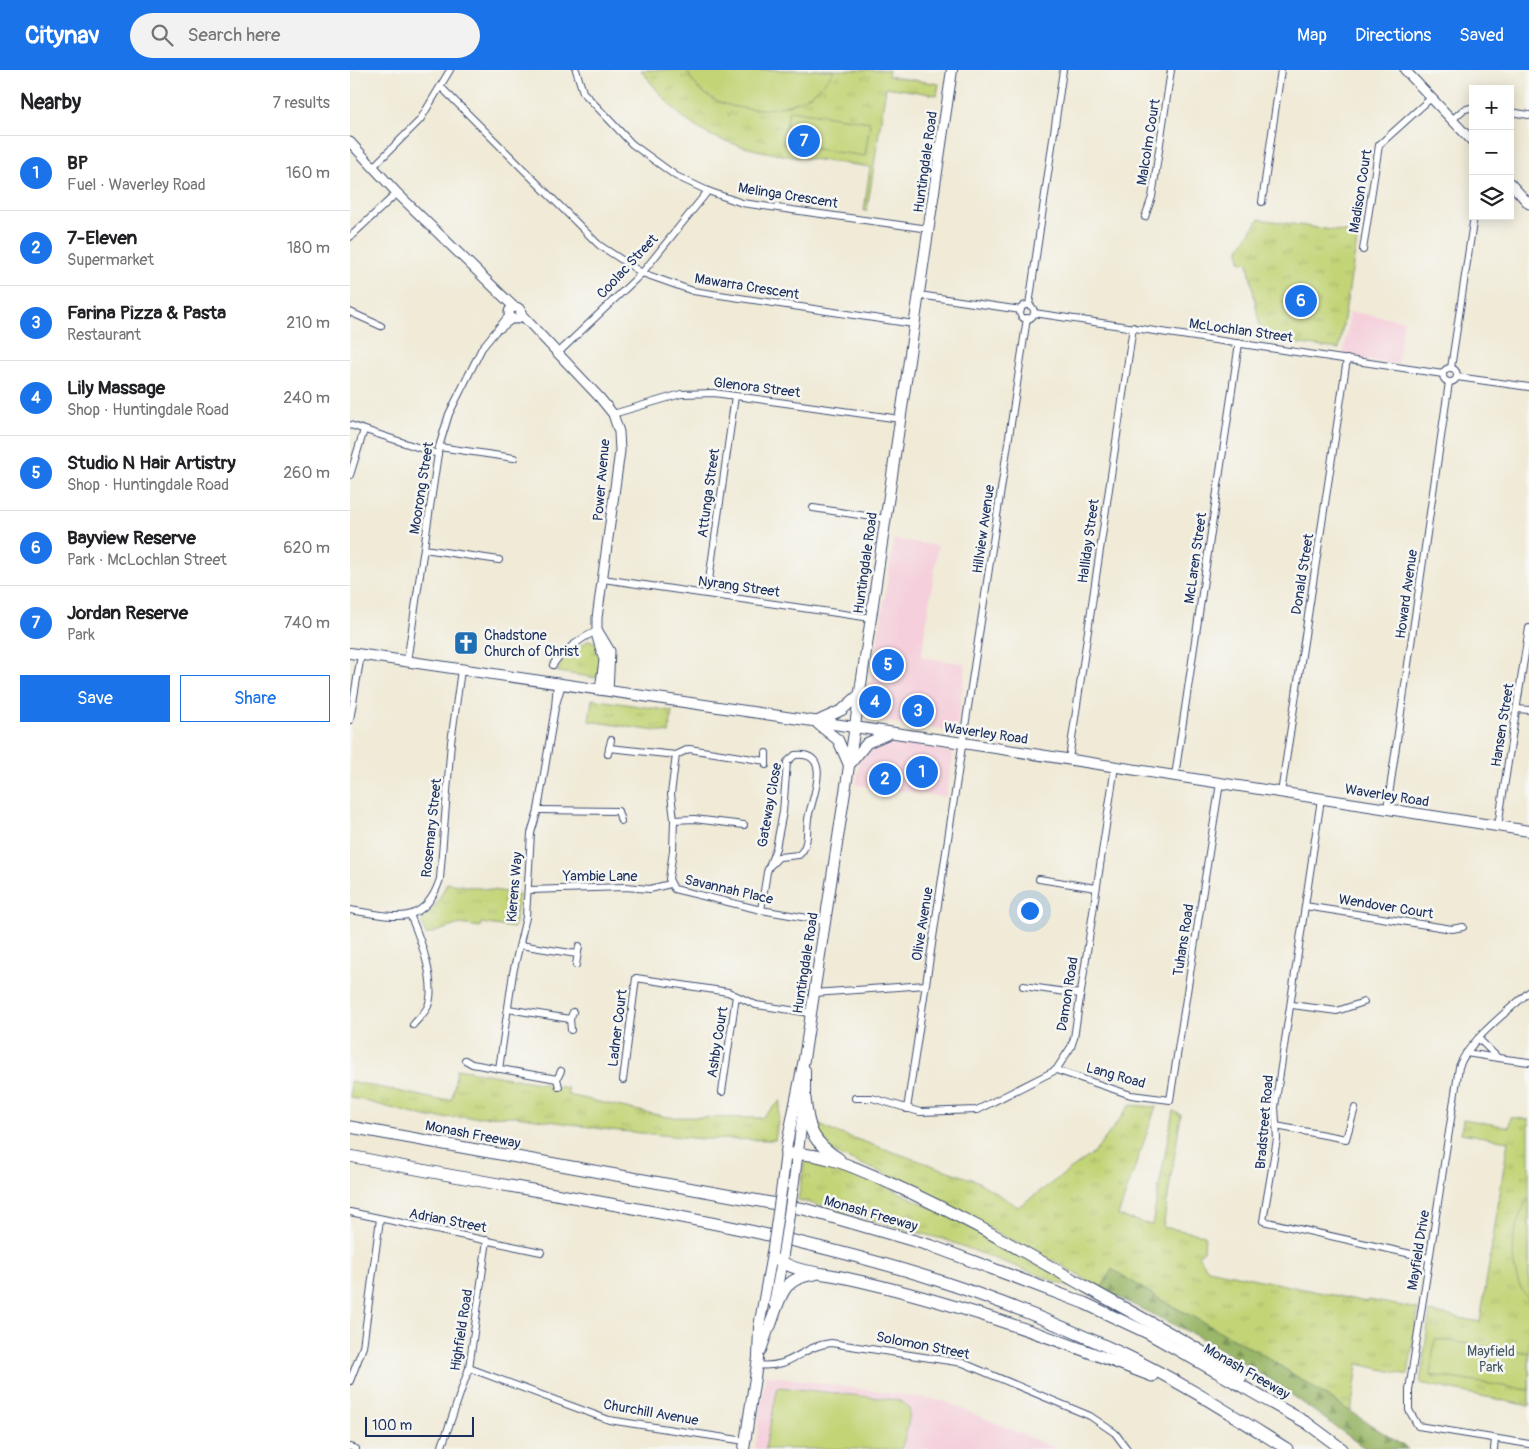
<!DOCTYPE html>
<meta charset="utf-8">
<style>
body{margin:0;font-family:Pangolin,sans-serif;background:#f2f2f2;color:#202124}
.controls{position:absolute;right:15px;top:15px;display:grid;overflow:hidden;border-radius:0px;box-shadow:0 2px 12px #0003}
.controls button{width:45px;height:45px;display:grid;place-items:center;padding:0;border:0;border-bottom:1px solid #e0e0e0;background:#fff;color:#202124;font:25px sans-serif}
.scale{position:absolute;left:15px;bottom:12px;width:109px;box-sizing:border-box;padding-left:5px;border:2px solid #1b2f5e;border-top:0;font-size:14px;line-height:18px;white-space:nowrap;color:#1b2f5e;-webkit-text-stroke:4px #f6f6f2;paint-order:stroke}
.you{position:absolute;left:679px;top:840px;width:18px;height:18px;margin:-12px;border:4px solid #fff;border-radius:50%;background:#1a73e8;box-shadow:0 0 0 8px #1a73e833}
.badge{display:grid;place-items:center;width:32px;height:32px;border-radius:50%;background:#1a73e8;color:#fff;font-size:16px;font-weight:700}
.pin{position:absolute;translate:-50% -50%;border:2px solid #fff;box-shadow:0 1px 5px #0006}
.list{margin:0;padding:0;list-style:none}
h2{display:flex;justify-content:space-between;align-items:center;height:65px;margin:0;padding:0 20px;font-size:21px}
h2 small{font-size:16px;font-weight:400;color:#757577}
.list li{display:grid;grid-template-columns:32px 1fr auto;gap:15px;align-items:center;box-sizing:border-box;height:75px;padding:0 20px;border-top:1px solid #e0e0e0}
.list b{display:block;font-size:19px;white-space:nowrap}
.list p{margin:0;font-size:16px;white-space:nowrap;color:#757577}
.list em{font-size:16px;font-style:normal;color:#757577}
.actions{display:flex;gap:10px;padding:15px 20px}
.actions a{flex:1;padding:11px 0;border:1px solid #1a73e8;border-radius:0px;text-align:center;font-size:18px;color:#1a73e8}
.actions .main{background:#1a73e8;color:#fff}
.icon{flex:none;width:28px;height:28px;fill:none;stroke:currentColor;stroke-width:2;stroke-linecap:round;stroke-linejoin:round}
.map{position:relative;flex:none;width:1179px;height:1379px;overflow:hidden}
header{display:flex;align-items:center;gap:30px;box-sizing:border-box;height:70px;padding:0 25px;background:#1a73e8;color:#fff}
header strong{font-size:24px}
nav{display:flex;gap:28px;margin-inline-start:auto;font-size:18px}
.search{width:350px;height:45px;background:#f2f2f2;display:flex;align-items:center;gap:12px;box-sizing:border-box;padding:0 18px;border-radius:28px;color:#757577;font-size:19px}
main{display:flex}
aside{flex:1;background:#fff}
.map>svg:first-child{display:block}
</style>
<header>
<strong>Citynav</strong>
<div class="search"><svg class="icon" aria-label="search" viewBox="0 0 24 24"><circle cx="10" cy="10" r="6"/><path d="M15 15l6 6"/></svg>Search here</div>
<nav><a>Map</a><a>Directions</a><a>Saved</a></nav>
</header>
<main>
<aside>
<h2>Nearby<small>7 results</small></h2>
<ul class="list">
<li><span class="badge">1</span><div><b>BP</b><p>Fuel · Waverley Road</p></div><em>160 m</em></li>
<li><span class="badge">2</span><div><b>7-Eleven</b><p>Supermarket</p></div><em>180 m</em></li>
<li><span class="badge">3</span><div><b>Farina Pizza &amp; Pasta</b><p>Restaurant</p></div><em>210 m</em></li>
<li><span class="badge">4</span><div><b>Lily Massage</b><p>Shop · Huntingdale Road</p></div><em>240 m</em></li>
<li><span class="badge">5</span><div><b>Studio N Hair Artistry</b><p>Shop · Huntingdale Road</p></div><em>260 m</em></li>
<li><span class="badge">6</span><div><b>Bayview Reserve</b><p>Park · McLochlan Street</p></div><em>620 m</em></li>
<li><span class="badge">7</span><div><b>Jordan Reserve</b><p>Park</p></div><em>740 m</em></li>
</ul>
<div class="actions"><a class="main">Save</a><a>Share</a></div>
</aside>
<div class="map">
<svg width="1179" height="1379" viewBox="0 0 1179 1379">
<defs>
<pattern id="grass-tufts" width="24" height="20" patternUnits="userSpaceOnUse" patternTransform="scale(1.25)"><rect width="24" height="20" fill="#c3d477"/><path d="M3 7l-1-3M5 7V3M7 7l1-3M15 17l-1-3M17 17v-4M19 17l1-3" fill="none" stroke="#a7b669"/></pattern>
<pattern id="forest-firs" width="22" height="20" patternUnits="userSpaceOnUse" patternTransform="scale(1.25)"><rect width="22" height="20" fill="#9ab668"/><path d="M5 1l3.5 6h-7zM16 11l3.5 6h-7z" fill="#7d9459"/></pattern>
</defs>
<rect width="100%" height="100%" fill="#f6f6f2"/>
<filter id="ink" filterUnits="userSpaceOnUse"><feTurbulence type="fractalNoise" baseFrequency=".02" numOctaves="2"/><feDisplacementMap in="SourceGraphic" scale="10" xChannelSelector="R" yChannelSelector="G"/><feConvolveMatrix kernelMatrix="1 2 1 2 8 2 1 2 1" color-interpolation-filters="sRGB"/></filter>
<filter id="wash" filterUnits="userSpaceOnUse"><feTurbulence type="fractalNoise" baseFrequency=".0096" numOctaves="4" result="noise"/><feDisplacementMap in="SourceGraphic" scale="20" xChannelSelector="R" yChannelSelector="G"/><feGaussianBlur stdDeviation="1.12" result="paint"/><feColorMatrix in="noise" values="0 0 0 0 0 0 0 0 0 0 0 0 0 0 0 0 0 1.4 0 .05"/><feComposite in="paint" operator="in"/></filter>
<g filter="url(#wash)">
<rect width="100%" height="100%" fill="#f0ead6"/>
<!-- built -->
<g fill="#f5cfdb">
<path d="M1000 242 1054 250 1047 295 993 286Z"/>
<path d="M544 469 588 476 571 587 616 594 607 658 603 661 521 650 516 643Z"/>
<path d="M549 672 600 682 603 686 596 727 506 715 510 690 521 677Z"/>
<path d="M416 1305 594 1331 707 1379H405Z"/>
</g>
<!-- grass -->
<g fill="url(#grass-tufts)" stroke="#6f826a">
<path d="M291 0H539L538 6 589 14 587 25 536 17 517 141H514L520 97C470 89 402 86 356 63 329 49 309 23 291 0Z"/>
<path d="M909 149 1008 164 989 279 912 269 898 193 890 191 889 179Z"/>
<path d="M239 570 247 573 251 583 248 606 246 608 208 602 211 591Z"/>
<path d="M242 629 322 641 319 663 239 651Z"/>
<path d="M97 813 169 824 164 858 131 853 130 857 110 854 76 865 72 853 74 846 87 834Z"/>
<path d="M107 999 218 1018V1025L317 1047 411 1048 431 1031 425 1070 353 1069 260 1060 166 1046 79 1048 0 1027V1011L89 1030 102 1029Z"/>
<path d="M780 1035 806 1037 768 1146 802 1155 823 1041 831 1045 813 1157 855 1165 854 1181 848 1186 858 1199 1016 1232 1019 1230 1068 1239 1058 1305 1008 1294 1001 1342 912 1284 813 1231 762 1200 751 1219 701 1189 700 1191 536 1104 479 1081 467 1069 465 1053V1051L477 1059 627 1111 668 1137 745 1082Z"/>
<path d="M1161 1047 1179 1050V1336L1070 1313 1080 1242 1130 1252 1158 1071 1111 1063 1113 1049 1159 1057Z"/>
<path d="M457 1087 512 1105 597 1145 726 1215 725 1219 596 1170 448 1130 455 1088Z"/>
</g>
<!-- forest -->
<path fill="url(#forest-firs)" stroke="#5a7263" d="M762 1199 813 1231 912 1284 1058 1379H1016L924 1312 851 1268 751 1219Z"/>
<!-- pitch -->
<g fill="#c3d477" stroke="#6f826a">
<path d="M337 0H484C476 12 467 22 453 29 419 47 353 43 337 0Z"/>
<path d="M439 40 520 52 515 86 433 74Z"/>
<path d="M1179 1128V1229C1156 1206 1160 1153 1179 1128Z"/>
<path d="M1085 1269 1179 1283V1320L1080 1305Z"/>
<path d="M428 1317 548 1330C551 1332 556 1334 558 1336 563 1342 554 1372 551 1379H415Z"/>
</g>
</g>
<g filter="url(#ink)">
<g fill="none" stroke-linecap="round" stroke-linejoin="round">
<defs>
<g id="street">
<path d="M226 0 233 22 282 74 326 106 358 121 392 133 579 159"/>
<path d="M91 17 249 175 292 203 343 221 564 254"/>
<path d="M1160 42 1179 45"/>
<path d="M1102 50 1113 40 1123 37"/>
<path d="M23 97 70 50 100 0"/>
<path d="M912 132 931 0"/>
<path d="M795 147 802 127 821 0"/>
<path d="M0 167 47 123"/>
<path d="M1013 180 1029 75 1081 28"/>
<path d="M569 225 671 240"/>
<path d="M679 235 713 0"/>
<circle cx="677" cy="242" r="7"/>
<path d="M0 242 31 256"/>
<path d="M684 243 1093 304"/>
<path d="M150 259 163 249"/>
<path d="M208 283 292 203 358 121"/>
<circle cx="1100" cy="305" r="7"/>
<path d="M1101 298 1124 146"/>
<path d="M1107 307 1179 317"/>
<path d="M263 344 331 324 364 323 550 349"/>
<path d="M0 355 88 384"/>
<path d="M89 377 164 388"/>
<path d="M0 405 14 360"/>
<path d="M463 438 536 449"/>
<path d="M74 479 149 490"/>
<path d="M253 509 521 548"/>
<path d="M357 524 385 326"/>
<path d="M57 592 89 377 99 344 132 278 159 245"/>
<path d="M203 595C208 584 237 564 248 561"/>
<path d="M205 637 207 613"/>
<path d="M1167 639 1179 640"/>
<path d="M0 650 11 585"/>
<path d="M259 678 326 685 339 679 416 691"/>
<path d="M258 684 261 670"/>
<path d="M326 685 321 724 324 750 323 781 319 809 324 819 411 840 475 851"/>
<path d="M719 689 783 257"/>
<path d="M416 695V683"/>
<path d="M825 706 889 273"/>
<path d="M931 723 997 289"/>
<path d="M971 729 925 1037 927 1069 913 1151 1079 1188"/>
<path d="M1037 739 1099 312"/>
<path d="M188 740 268 741 271 751"/>
<path d="M324 750 344 749 394 755"/>
<path d="M1148 756 1179 558"/>
<path d="M689 809 746 818"/>
<path d="M179 820 275 817 300 819 320 814"/>
<path d="M955 836 1102 859 1113 857"/>
<path d="M0 840C42 846 74 859 90 809L101 672 111 600"/>
<path d="M411 840 417 802 426 778 433 742 437 692 445 685C482 681 464 724 459 744 455 758 461 774 449 785L429 787 420 796"/>
<path d="M61 847C70 868 87 913 78 936 75 943 68 949 63 955"/>
<path d="M170 875 227 884"/>
<path d="M226 895 229 876"/>
<path d="M673 916 730 924"/>
<path d="M1179 922C1158 941 1118 971 1109 997L1059 1320V1340L1068 1356 1179 1374"/>
<path d="M464 923 576 915"/>
<path d="M942 935 987 941 1014 932"/>
<path d="M158 939 220 949"/>
<path d="M221 960 220 949 223 942"/>
<path d="M1116 983 1148 988 1129 969"/>
<path d="M1148 988 1179 992"/>
<path d="M115 990 122 994 207 1009"/>
<path d="M149 999 163 903 176 847 181 763 188 740 205 638 212 614"/>
<path d="M706 1000 781 1025 820 1030 870 713"/>
<path d="M273 1010 286 908 378 922 406 935 461 943"/>
<path d="M209 1017 207 1009 211 1001"/>
<path d="M372 1022 386 926"/>
<path d="M505 1028H522L570 1042 627 1040 706 1000 721 977 724 968 765 696"/>
<path d="M557 1039 677 248"/>
<path d="M926 1056 996 1069 1005 1038"/>
<path d="M0 1142 191 1182"/>
<path d="M407 1295C444 1299 448 1277 481 1273L613 1293 740 1346 765 1363 777 1379"/>
<path d="M119 1298 259 1350 395 1371"/>
<path d="M0 1311 13 1277 30 1149"/>
<path d="M0 1377 6 1379"/>
<path d="M91 1379 119 1298 137 1170"/>
<path d="M1144 1379 1145 1369"/>
</g>
<g id="secondary">
<path d="M1055 0 1123 72"/>
<path d="M0 72 47 123 164 237"/>
<path d="M1160 113 1179 134"/>
<circle cx="165" cy="243" r="6"/>
<path d="M171 244 250 328 263 344 269 362 270 381 247 548V567L254 590 250 620"/>
<path d="M248 561 260 581 258 621"/>
</g>
<g id="primary">
<path d="M0 583 613 673 1179 761"/>
<path d="M468 651 492 640 510 624"/>
<path d="M468 654 488 670 499 695"/>
<path d="M501 693 517 673 538 664"/>
<path d="M432 1115 437 1074 454 989 499 696 602 0"/>
<path d="M443 1118 455 1028V1000"/>
<path d="M424 1234 433 1185"/>
<path d="M411 1280 422 1249"/>
<path d="M394 1379 408 1288 409 1257 422 1184"/>
</g>
<g id="highway">
<path d="M455 1028C458 1059 462 1072 489 1089"/>
<path d="M0 1057 454 1139 582 1176 734 1233 798 1263 957 1353 992 1379"/>
<path d="M436 1084C473 1081 511 1100 544 1115 611 1145 674 1182 738 1218 789 1247 842 1273 891 1307"/>
<path d="M0 1086C198 1127 400 1149 593 1212 654 1232 715 1257 773 1284 830 1311 884 1346 937 1379"/>
<path d="M422 1184C439 1203 472 1202 496 1208 601 1231 702 1267 802 1306"/>
<path d="M420 1256C431 1227 431 1208 465 1204"/>
</g>
</defs>
<!-- street casing -->
<use href="#street" stroke="#3b4b70" stroke-width="8"/>
<!-- secondary casing -->
<use href="#secondary" stroke="#3b4b70" stroke-width="11"/>
<!-- primary casing -->
<use href="#primary" stroke="#3b4b70" stroke-width="12"/>
<!-- highway casing -->
<use href="#highway" stroke="#3b4b70" stroke-width="13"/>
<!-- street -->
<use href="#street" stroke="#fff" stroke-width="6"/>
<!-- secondary -->
<use href="#secondary" stroke="#fff" stroke-width="9"/>
<!-- primary -->
<use href="#primary" stroke="#fff" stroke-width="10"/>
<!-- highway -->
<use href="#highway" stroke="#fff" stroke-width="11"/>
<defs>
<g id="primary-bridge">
<path d="M422 1184 432 1115"/>
<path d="M433 1184 443 1118"/>
</g>
</defs>
<!-- primary-bridge casing -->
<use href="#primary-bridge" stroke="#3b4b70" stroke-width="12" stroke-linecap="butt"/>
<!-- primary-bridge -->
<use href="#primary-bridge" stroke="#fff" stroke-width="10"/>
</g>
</g>
<!-- icons -->
<defs>
<symbol id="church-square" viewBox="-11 -11 22 22"><rect x="-9" y="-9" width="18" height="18" rx="4" fill="#1f6fb2" stroke="#f6f6f2"/><path d="M-1.2-6h2.4v3.5h3.3v2.4h-3.3V6h-2.4V-.1h-3.3v-2.4h3.3Z" fill="#fff"/></symbol>
</defs>
<g fill-rule="evenodd">
<use href="#church-square" x="102" y="559" width="28" height="28"/>
</g>
<g text-anchor="middle" stroke-width="5" stroke-linejoin="round" paint-order="stroke">
<!-- street labels -->
<g font-size="14" fill="#1b2f5e" stroke="#f6f6f2">
<text transform="translate(798 72) rotate(-81)" y="5">Malcolm Court</text>
<text transform="translate(575 92) rotate(-82)" y="5">Huntingdale Road</text>
<text transform="translate(1010 121) rotate(-81)" y="5">Madison Court</text>
<text transform="translate(438 125) rotate(9)" y="5">Melinga Crescent</text>
<text transform="translate(277 196) rotate(-47)" y="5">Coolac Street</text>
<text transform="translate(397 216) rotate(9)" y="5">Mawarra Crescent</text>
<text transform="translate(891 260) rotate(8)" y="5">McLochlan Street</text>
<text transform="translate(407 317) rotate(7)" y="5">Glenora Street</text>
<text transform="translate(251 410) rotate(-85)" y="5">Power Avenue</text>
<text transform="translate(71 418) rotate(-81)" y="5">Moorong Street</text>
<text transform="translate(358 423) rotate(-82)" y="5">Attunga Street</text>
<text transform="translate(633 459) rotate(-82)" y="5">Hillview Avenue</text>
<text transform="translate(738 471) rotate(-82)" y="5">Halliday Street</text>
<text transform="translate(845 488) rotate(-82)" y="5">McLaren Street</text>
<text transform="translate(515 493) rotate(-82)" y="5">Huntingdale Road</text>
<text transform="translate(952 504) rotate(-81)" y="5">Donald Street</text>
<text transform="translate(389 516) rotate(8)" y="5">Nyrang Street</text>
<text transform="translate(1056 524) rotate(-82)" y="5">Howard Avenue</text>
<text transform="translate(1152 655) rotate(-81)" y="5">Hansen Street</text>
<text transform="translate(636 663) rotate(8)" y="5">Waverley Road</text>
<text transform="translate(1037 725) rotate(9)" y="5">Waverley Road</text>
<text transform="translate(419 735) rotate(-80)" y="5">Gateway Close</text>
<text transform="translate(81 758) rotate(-84)" y="5">Rosemary Street</text>
<text x="250" y="811">Yambie Lane</text>
<text transform="translate(164 817) rotate(-85)" y="5">Kierens Way</text>
<text transform="translate(379 819) rotate(13)" y="5">Savannah Place</text>
<text transform="translate(1036 836) rotate(9)" y="5">Wendover Court</text>
<text transform="translate(572 854) rotate(-81)" y="5">Olive Avenue</text>
<text transform="translate(833 870) rotate(-81)" y="5">Tuhans Road</text>
<text transform="translate(455 893) rotate(-81)" y="5">Huntingdale Road</text>
<text transform="translate(717 924) rotate(-81)" y="5">Damon Road</text>
<text transform="translate(267 958) rotate(-83)" y="5">Ladner Court</text>
<text transform="translate(367 972) rotate(-81)" y="5">Ashby Court</text>
<text transform="translate(766 1005) rotate(16)" y="5">Lang Road</text>
<text transform="translate(914 1052) rotate(-85)" y="5">Bradstreet Road</text>
<text transform="translate(123 1064) rotate(11)" y="5">Monash Freeway</text>
<text transform="translate(521 1143) rotate(16)" y="5">Monash Freeway</text>
<text transform="translate(98 1150) rotate(11)" y="5">Adrian Street</text>
<text transform="translate(1068 1180) rotate(-81)" y="5">Mayfield Drive</text>
<text transform="translate(111 1260) rotate(-81)" y="5">Highfield Road</text>
<text transform="translate(573 1275) rotate(11)" y="5">Solomon Street</text>
<text transform="translate(897 1301) rotate(30)" y="5">Monash Freeway</text>
<text transform="translate(301 1342) rotate(10)" y="5">Churchill Avenue</text>
</g>
<!-- poi labels -->
<g font-size="14" fill="#1b2f5e" stroke="#f6f6f2" text-anchor="start">
<text x="134" y="570">Chadstone<tspan x="134" dy="16">Church of Christ</tspan></text>
</g>
<!-- park labels -->
<g font-size="14" fill="#455864" stroke="#f6f6f2">
<text x="1141" y="1286">Mayfield<tspan x="1141" dy="16">Park</tspan></text>
</g>
</g>
</svg>
<div class="controls">
<button>+</button>
<button>−</button>
<button><svg class="icon" aria-label="layers" viewBox="0 0 24 24"><path d="M12 4l9 5-9 5-9-5zM3 14l9 5 9-5"/></svg></button>
</div>
<div class="scale">100 m</div>
<div class="you"></div>
<div class="pin badge" style="left:572px;top:702px">1</div>
<div class="pin badge" style="left:535px;top:709px">2</div>
<div class="pin badge" style="left:568px;top:641px">3</div>
<div class="pin badge" style="left:525px;top:632px">4</div>
<div class="pin badge" style="left:538px;top:595px">5</div>
<div class="pin badge" style="left:951px;top:231px">6</div>
<div class="pin badge" style="left:454px;top:71px">7</div>
</div>
</main>
